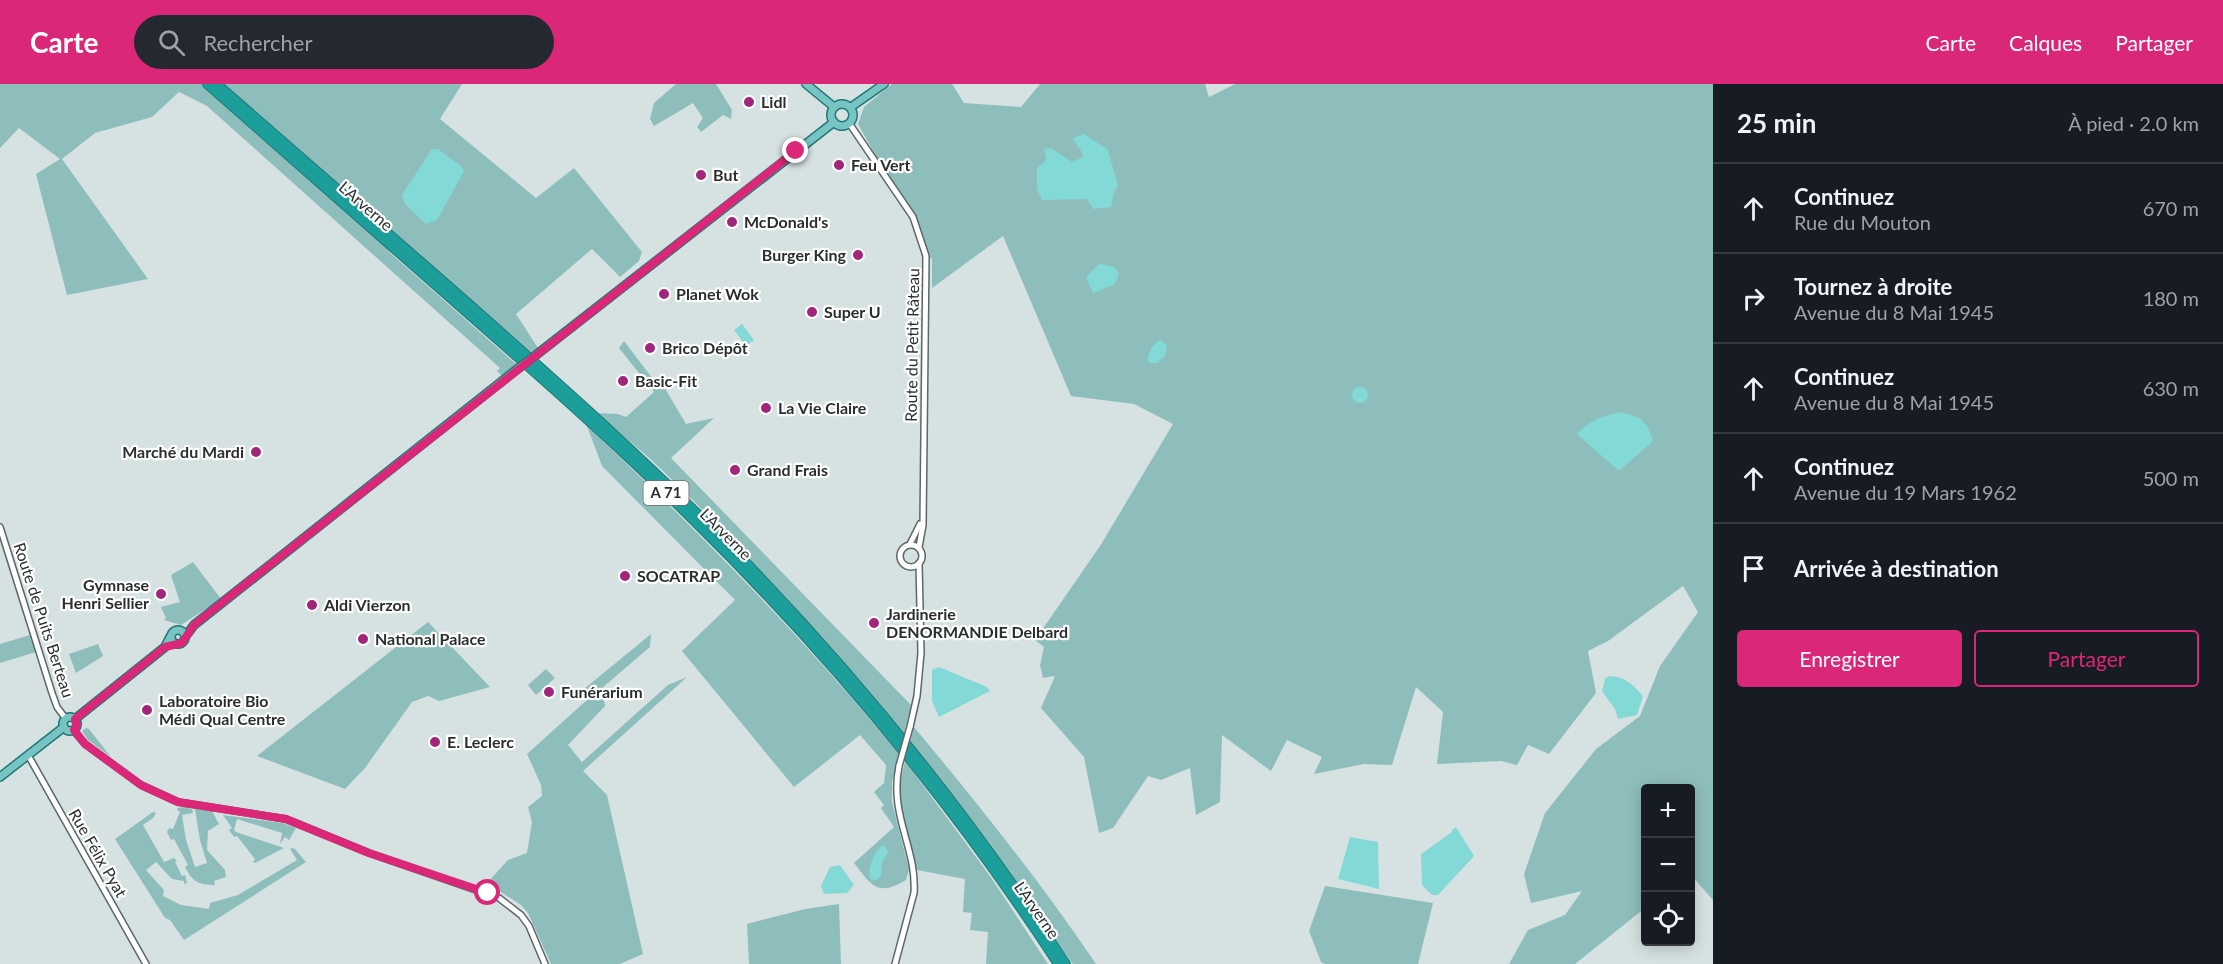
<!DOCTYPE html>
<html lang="fr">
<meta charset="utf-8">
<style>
body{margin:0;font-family:Lato,sans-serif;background:#242831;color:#f1f3f6}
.controls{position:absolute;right:18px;bottom:18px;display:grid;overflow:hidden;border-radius:6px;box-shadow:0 3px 15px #0003}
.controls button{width:54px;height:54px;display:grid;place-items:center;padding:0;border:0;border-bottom:2px solid #363941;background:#171b24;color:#f1f3f6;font:30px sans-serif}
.stop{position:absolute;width:18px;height:18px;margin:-14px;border:4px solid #db2777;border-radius:50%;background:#fff}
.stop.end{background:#db2777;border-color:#fff;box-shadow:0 2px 6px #0008}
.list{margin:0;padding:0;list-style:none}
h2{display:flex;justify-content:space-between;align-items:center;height:78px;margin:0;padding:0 24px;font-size:26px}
h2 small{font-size:20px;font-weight:400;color:#9ea1a6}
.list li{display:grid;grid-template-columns:39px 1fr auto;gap:18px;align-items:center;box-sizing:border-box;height:90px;padding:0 24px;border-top:2px solid #363941}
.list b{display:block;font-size:22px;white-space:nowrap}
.list p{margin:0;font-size:20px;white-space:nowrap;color:#9ea1a6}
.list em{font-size:20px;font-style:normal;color:#9ea1a6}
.actions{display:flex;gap:12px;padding:18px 24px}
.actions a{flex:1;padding:14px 0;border:2px solid #db2777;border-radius:6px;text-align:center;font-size:21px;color:#db2777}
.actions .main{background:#db2777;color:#fff}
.icon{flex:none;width:33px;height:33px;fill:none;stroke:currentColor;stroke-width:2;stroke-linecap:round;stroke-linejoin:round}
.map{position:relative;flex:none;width:1713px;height:880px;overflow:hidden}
header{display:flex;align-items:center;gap:36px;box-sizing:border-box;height:84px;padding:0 30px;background:#db2777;color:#fff}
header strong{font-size:28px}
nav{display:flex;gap:33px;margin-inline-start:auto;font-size:21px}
.search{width:420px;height:54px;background:#242831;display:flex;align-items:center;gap:15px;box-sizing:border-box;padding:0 21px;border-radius:33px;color:#9ea1a6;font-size:22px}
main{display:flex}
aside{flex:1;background:#171b24}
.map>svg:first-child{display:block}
</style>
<header>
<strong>Carte</strong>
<div class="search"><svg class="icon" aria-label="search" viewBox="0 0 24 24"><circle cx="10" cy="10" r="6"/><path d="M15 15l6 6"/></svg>Rechercher</div>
<nav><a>Carte</a><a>Calques</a><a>Partager</a></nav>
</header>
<main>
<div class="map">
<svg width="1713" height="880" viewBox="0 0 1713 880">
<rect width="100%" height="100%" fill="#d6e2e2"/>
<!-- green -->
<g fill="#8ebebc">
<path d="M0 0H462L440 35 536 114 574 84 642 168 639 177 620 193 592 165 516 230 538 264 531 268 449 197 388 167 516 280 503 293 497 287 500 284 207 22 179 8 152 33 95 49 62 75 148 195 67 211 36 90 60 75 19 44 0 64Z"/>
<path d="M676 0H716L732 26 731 35 723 31 701 48 697 43 703 34 693 19 654 42 650 35 654 19Z"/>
<path d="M892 0H952L964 19 1021 23 1040 0H1205L1209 13 1235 0H1713V816L1691 791 1690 704H1646L1645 824 1575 880H1509L1528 846 1565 831 1582 807 1531 819 1524 790 1545 729 1596 665 1640 632 1660 582 1698 528 1683 502 1608 557 1588 567 1596 609 1549 670 1528 661 1517 681 1501 677 1437 680 1443 628 1416 603 1392 681 1364 680 1314 690 1322 673 1287 656 1271 687 1222 651 1220 718 1196 731 1190 684 1161 696 1148 692 1113 744 1099 749 1084 673 1041 624 1055 592 1043 594 1040 581 1044 563 1035 556 1100 462 1173 340 1134 320 1071 312 1003 152 932 204V174H927L910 134 858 40 864 23Z"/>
<path d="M624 257 659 303 663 301 686 340 714 334 671 374 911 621 904 650C828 557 747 468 661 385 640 365 617 347 595 329L618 330 626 333 654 308 619 264Z"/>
<path d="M587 342C697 446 803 553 899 670L892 699V718L909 785 906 796C877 813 872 802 854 779L894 743 881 724 884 721 874 708 884 699 886 681 860 651 794 703 682 567 735 516 602 382Z"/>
<path d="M193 478 221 515 181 541 164 536 166 534 161 523 180 518 171 491Z"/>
<path d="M428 538 490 603 439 617 428 612 412 618 365 684 345 705 257 672Z"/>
<path d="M651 550 650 563 602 604 605 622 568 661 582 678 668 601 687 593 583 687 607 711 643 870 620 880H551L528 829 521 821 487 799 508 776 527 769 532 738 528 723 542 712 541 701 527 670 588 615 584 605Z"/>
<path d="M30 551 36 568 0 579V560Z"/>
<path d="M98 560 103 572 76 589 69 570Z"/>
<path d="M546 585 555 594 536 611 528 601Z"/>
<path d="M914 643C978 720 1040 797 1096 880H1073L1007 785 910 659Z"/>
<path d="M86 644 89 645 111 673 88 656 82 647Z"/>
<path d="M905 677 990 792 1048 880H986L988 848 970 846 972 829 963 828 965 795 917 786 898 709Z"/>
<path d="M184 723 192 725 193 729 182 731 186 756 195 783 207 779 200 756 195 725 212 727 219 740 208 747 207 766 225 786 226 793 214 797 215 801C198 801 192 797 185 783L188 781 174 755 171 756 167 748 169 744 173 745 180 728 177 726 178 724Z"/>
<path d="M153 728 156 729 153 734 143 741 164 778 174 774 177 777 175 778 182 792 185 791 187 799 184 800V797L172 795 156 778 146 786 164 806 163 812 181 821 209 825 210 819 238 811 297 776 290 765 292 764 295 765 306 778 184 856 170 836 165 834 115 755Z"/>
<path d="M223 731 283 739 296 744 289 756 285 753 280 760 282 749 237 735 234 746 236 748 284 764 255 779 253 778 255 775 237 752 234 753 229 746 232 744Z"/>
<path d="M1325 802 1433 819 1418 880H1325L1321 878 1309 847Z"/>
<path d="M839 820 841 880H749L747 840 805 825Z"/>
</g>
<!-- water -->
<g fill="#83d9d6">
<path d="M1084 50 1108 66 1118 102 1114 108 1111 123 1093 125 1087 115 1042 116 1037 105V84L1046 76 1044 65 1051 64 1072 78 1083 73C1082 65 1076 62 1073 54Z"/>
<path d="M432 65H438L462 83 464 87 437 136 426 140 405 120 402 111Z"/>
<path d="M1099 180 1115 183 1119 190 1115 200 1093 209 1086 193Z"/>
<path d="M742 240 754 256 746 262 734 246Z"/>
<path d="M1161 256 1167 262 1165 272 1157 279H1150L1148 276C1149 265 1152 261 1161 256Z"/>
<circle cx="1360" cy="311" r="8"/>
<path d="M1620 328C1642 333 1646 336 1653 357L1619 387 1577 350C1590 336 1602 332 1620 328Z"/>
<path d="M939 583 987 603 990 607 939 633 932 617V586Z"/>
<path d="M1609 592C1625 592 1633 601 1643 612L1637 631 1618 635 1615 625 1602 607 1605 595Z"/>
<path d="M1456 743 1474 772 1438 811H1432L1422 801 1421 770 1452 748V746Z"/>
<path d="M1350 753 1378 758 1379 805 1338 795Z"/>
<path d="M882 762 886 763 888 768 882 779 881 792 876 796 870 795C867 785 874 768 882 762Z"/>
<path d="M840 781 854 801 847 809 824 810 821 802 830 783Z"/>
</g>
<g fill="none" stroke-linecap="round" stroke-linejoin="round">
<defs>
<g id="minor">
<path d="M849 39 913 133 926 172 923 441 919 463"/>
<path d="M0 443 52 609 57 623 66 635"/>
<path d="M910 460 920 440"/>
<circle cx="911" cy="472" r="11"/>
<path d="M910 643 917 612 921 569 919 479"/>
<path d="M73 646 85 660 141 701 178 718 286 735 369 769 499 814 521 831 529 842 545 880"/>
<path d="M28 671 146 880"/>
<path d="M895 880 914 809C917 764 889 732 899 682"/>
</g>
<g id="major">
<path d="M806 0 834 23"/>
<circle cx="842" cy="31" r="11"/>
<path d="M851 23 884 0"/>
<path d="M536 271 834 38"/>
<circle cx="178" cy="553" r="7"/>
<path d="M185 553 194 541 520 283"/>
<circle cx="70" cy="640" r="7"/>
<path d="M75 635 165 563 170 553"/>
<path d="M0 693 64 643"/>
</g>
<g id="highway">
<path d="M207 0C290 73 374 147 457 220 538 291 618 361 694 437 830 571 954 720 1058 880"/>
<path d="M217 0C298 70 378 141 459 211 554 295 650 380 739 471 860 596 972 734 1066 880"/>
</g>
</defs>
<!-- minor casing -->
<use href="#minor" stroke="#5d6767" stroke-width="8"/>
<!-- major casing -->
<use href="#major" stroke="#217775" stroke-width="10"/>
<!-- highway casing -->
<use href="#highway" stroke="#217775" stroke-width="10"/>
<!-- minor -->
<use href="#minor" stroke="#fff" stroke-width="5"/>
<!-- major -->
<use href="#major" stroke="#77c5c3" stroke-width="7"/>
<!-- highway -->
<use href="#highway" stroke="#1c9e9b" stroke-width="8"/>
<defs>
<path id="minor-bridge" d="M899 682 910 643"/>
<path id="major-bridge" d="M520 283 536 271"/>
</defs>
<!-- minor-bridge casing -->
<use href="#minor-bridge" stroke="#5d6767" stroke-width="8" stroke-linecap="butt"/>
<!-- major-bridge casing -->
<use href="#major-bridge" stroke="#217775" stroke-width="10" stroke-linecap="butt"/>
<!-- minor-bridge -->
<use href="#minor-bridge" stroke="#fff" stroke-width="5"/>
<!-- major-bridge -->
<use href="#major-bridge" stroke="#77c5c3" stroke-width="7"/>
</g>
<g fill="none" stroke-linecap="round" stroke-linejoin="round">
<!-- route -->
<path stroke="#db2777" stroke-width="8" d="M488 809 369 769 286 735 178 718 141 701 85 660 74 646 77 641 75 635 165 563 182 559 194 541 214 525 796 67"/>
</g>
<!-- markers -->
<g fill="#a0257b" stroke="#fff" stroke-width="2">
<circle cx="749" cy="18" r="6"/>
<circle cx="839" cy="81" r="6"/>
<circle cx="701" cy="91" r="6"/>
<circle cx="732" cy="138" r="6"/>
<circle cx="858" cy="171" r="6"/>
<circle cx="664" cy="210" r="6"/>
<circle cx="812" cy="228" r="6"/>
<circle cx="650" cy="264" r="6"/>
<circle cx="623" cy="297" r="6"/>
<circle cx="766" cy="324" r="6"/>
<circle cx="256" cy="368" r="6"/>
<circle cx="735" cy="386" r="6"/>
<circle cx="625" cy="492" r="6"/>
<circle cx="161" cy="510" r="6"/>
<circle cx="312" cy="521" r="6"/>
<circle cx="874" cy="539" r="6"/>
<circle cx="363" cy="555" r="6"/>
<circle cx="549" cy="608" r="6"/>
<circle cx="147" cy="626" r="6"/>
<circle cx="435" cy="658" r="6"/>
</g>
<g text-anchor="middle" stroke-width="4.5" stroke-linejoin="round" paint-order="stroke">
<!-- shield labels -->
<rect fill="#fff" stroke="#6a6d6d" stroke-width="1.5" x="643.5" y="397" width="45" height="24" rx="4.5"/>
<g font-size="15" font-weight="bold" fill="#2a2f2e">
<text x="666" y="414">A 71</text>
</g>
<!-- poi labels -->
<g font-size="16" font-weight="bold" fill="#2a2f2e" stroke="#fff" text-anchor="start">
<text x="761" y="24">Lidl</text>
<text x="851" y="87">Feu Vert</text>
<text x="713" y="97">But</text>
<text x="744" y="144">McDonald's</text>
<text x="846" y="177" text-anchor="end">Burger King</text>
<text x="676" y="216">Planet Wok</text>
<text x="824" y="234">Super U</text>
<text x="662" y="270">Brico Dépôt</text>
<text x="635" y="303">Basic-Fit</text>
<text x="778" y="330">La Vie Claire</text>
<text x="244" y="374" text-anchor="end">Marché du Mardi</text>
<text x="747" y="392">Grand Frais</text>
<text x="637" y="498">SOCATRAP</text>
<text x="149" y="507" text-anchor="end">Gymnase<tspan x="149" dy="18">Henri Sellier</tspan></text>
<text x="324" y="527">Aldi Vierzon</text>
<text x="886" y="536">Jardinerie<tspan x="886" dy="18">DENORMANDIE Delbard</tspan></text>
<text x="375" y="561">National Palace</text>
<text x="561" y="614">Funérarium</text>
<text x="159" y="623">Laboratoire Bio<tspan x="159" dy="18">Médi Qual Centre</tspan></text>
<text x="447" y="664">E. Leclerc</text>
</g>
<!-- street labels -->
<g font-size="16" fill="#2a2f2e" stroke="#fff">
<text transform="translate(366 122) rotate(41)" y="6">L'Arverne</text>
<text transform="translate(912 261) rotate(-89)" y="6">Route du Petit Râteau</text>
<text transform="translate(726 450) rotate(45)" y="6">L'Arverne</text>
<text transform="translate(44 536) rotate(72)" y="6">Route de Puits Berteau</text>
<text transform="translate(98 769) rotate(60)" y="6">Rue Félix Pyat</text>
<text transform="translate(1037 826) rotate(55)" y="6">L'Arverne</text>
</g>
</g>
</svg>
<div class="controls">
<button>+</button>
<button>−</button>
<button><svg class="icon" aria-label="locate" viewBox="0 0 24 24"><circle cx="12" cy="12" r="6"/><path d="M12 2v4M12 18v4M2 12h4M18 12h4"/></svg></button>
</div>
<div class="stop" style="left:488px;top:809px"></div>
<div class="stop end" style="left:796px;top:67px"></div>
</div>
<aside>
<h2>25 min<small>À pied · 2.0 km</small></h2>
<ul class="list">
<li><svg class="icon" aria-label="ahead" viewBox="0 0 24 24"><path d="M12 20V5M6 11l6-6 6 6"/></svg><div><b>Continuez</b><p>Rue du Mouton</p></div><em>670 m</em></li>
<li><svg class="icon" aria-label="right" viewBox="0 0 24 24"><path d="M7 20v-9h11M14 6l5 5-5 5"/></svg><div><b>Tournez à droite</b><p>Avenue du 8 Mai 1945</p></div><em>180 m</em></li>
<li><svg class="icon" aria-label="ahead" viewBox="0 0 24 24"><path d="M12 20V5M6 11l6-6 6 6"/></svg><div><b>Continuez</b><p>Avenue du 8 Mai 1945</p></div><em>630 m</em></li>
<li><svg class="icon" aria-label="ahead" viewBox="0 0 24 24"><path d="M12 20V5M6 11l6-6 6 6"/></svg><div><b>Continuez</b><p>Avenue du 19 Mars 1962</p></div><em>500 m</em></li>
<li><svg class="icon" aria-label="arrive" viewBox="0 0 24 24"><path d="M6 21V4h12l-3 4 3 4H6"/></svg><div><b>Arrivée à destination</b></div></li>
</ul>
<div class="actions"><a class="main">Enregistrer</a><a>Partager</a></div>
</aside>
</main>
